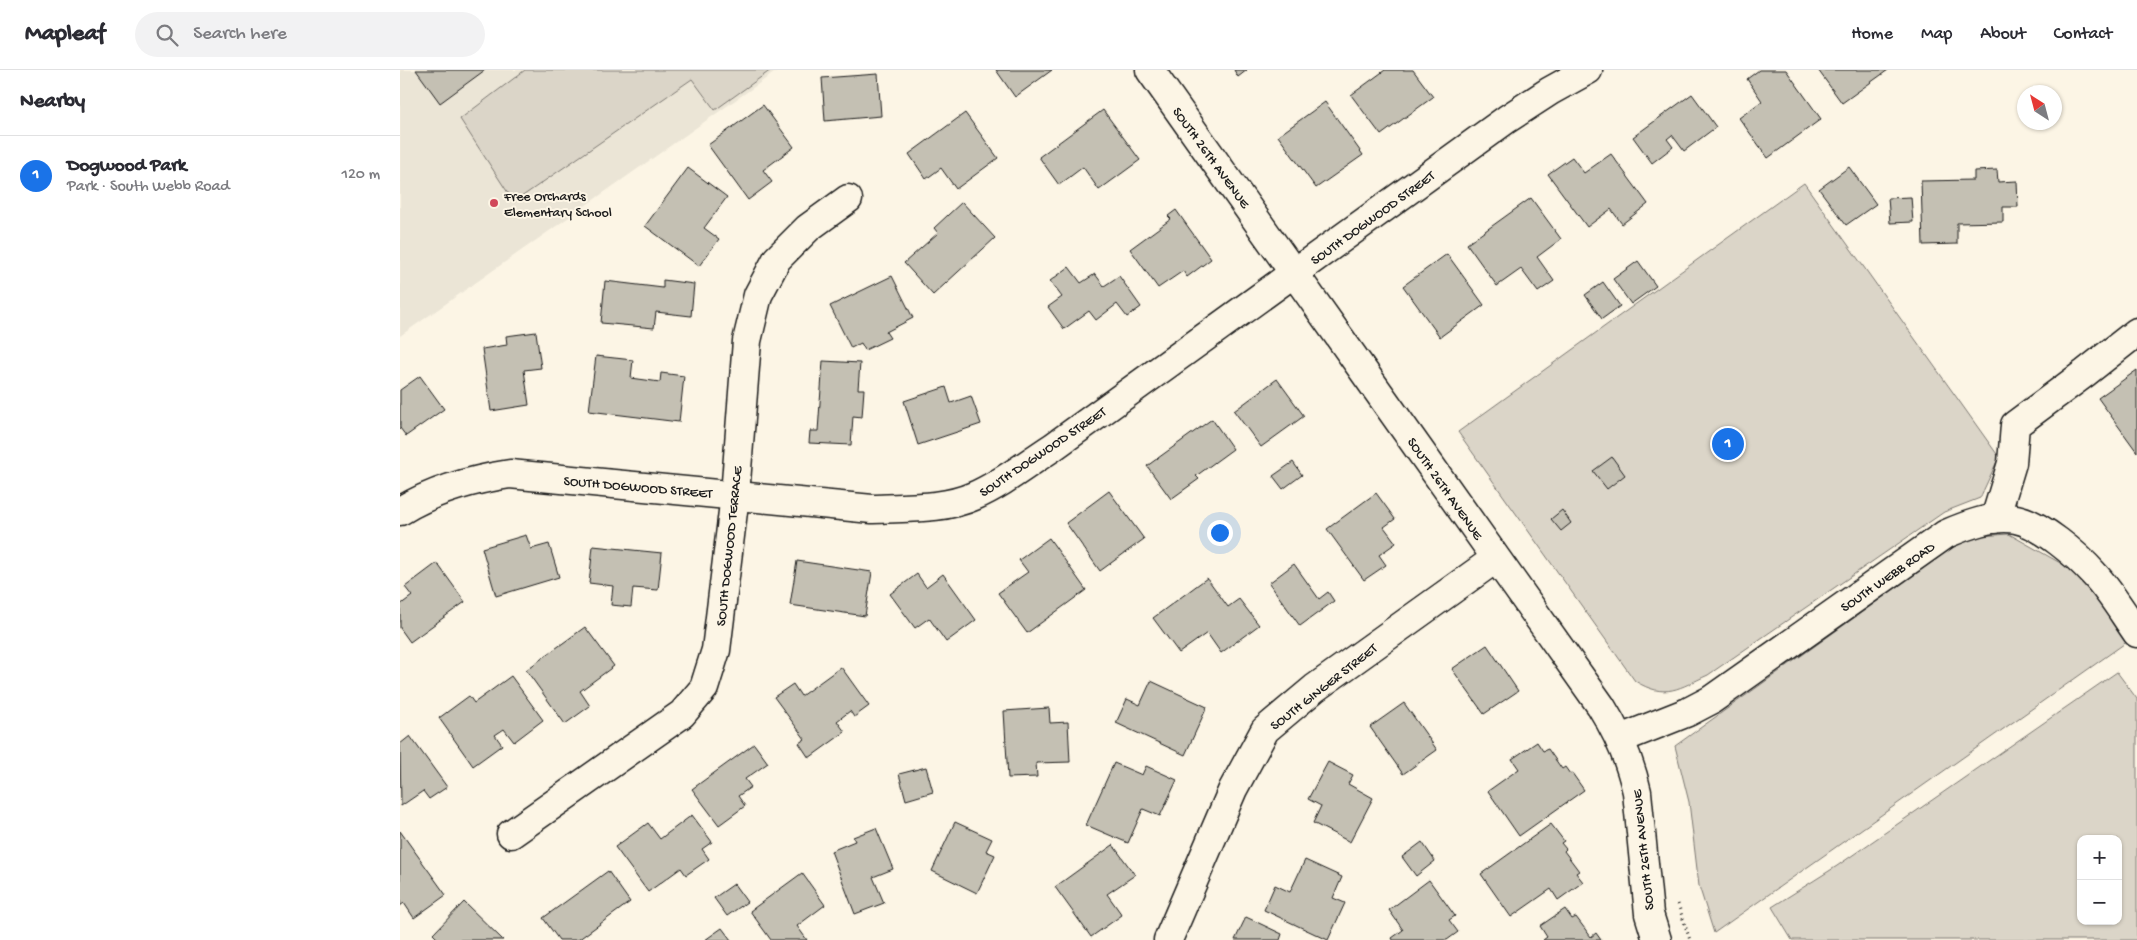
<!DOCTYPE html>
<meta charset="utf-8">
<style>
body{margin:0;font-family:"Gochi Hand",sans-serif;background:#f2f2f3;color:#2b2b33}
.controls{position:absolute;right:15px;bottom:15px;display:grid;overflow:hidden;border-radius:10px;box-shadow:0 1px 4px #0004}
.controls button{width:45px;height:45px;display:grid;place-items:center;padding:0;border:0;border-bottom:1px solid #e1e1e2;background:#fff;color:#2b2b33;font:25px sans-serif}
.compass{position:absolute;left:1617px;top:15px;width:45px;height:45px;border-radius:50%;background:#fff;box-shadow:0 1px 4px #0004;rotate:324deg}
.you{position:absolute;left:819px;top:462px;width:18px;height:18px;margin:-12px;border:4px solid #fff;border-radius:50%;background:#1a73e8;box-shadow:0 0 0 8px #1a73e833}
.badge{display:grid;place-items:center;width:32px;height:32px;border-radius:50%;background:#1a73e8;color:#fff;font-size:16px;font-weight:700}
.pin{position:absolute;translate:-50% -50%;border:2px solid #fff;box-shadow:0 1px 5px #0006}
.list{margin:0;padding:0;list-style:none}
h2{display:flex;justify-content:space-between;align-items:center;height:65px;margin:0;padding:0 20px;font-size:21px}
h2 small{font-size:16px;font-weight:400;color:#7c7c81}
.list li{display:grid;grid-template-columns:32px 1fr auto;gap:15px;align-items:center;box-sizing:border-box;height:80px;padding:0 20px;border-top:1px solid #e1e1e2}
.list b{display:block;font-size:19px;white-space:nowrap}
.list p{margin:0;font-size:16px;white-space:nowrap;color:#7c7c81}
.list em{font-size:16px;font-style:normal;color:#7c7c81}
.icon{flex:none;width:28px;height:28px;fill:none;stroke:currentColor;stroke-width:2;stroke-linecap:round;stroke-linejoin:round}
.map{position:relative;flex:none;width:1737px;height:870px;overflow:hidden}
header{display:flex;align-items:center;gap:30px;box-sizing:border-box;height:70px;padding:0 25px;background:#fff;border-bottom:1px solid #e1e1e2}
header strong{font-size:24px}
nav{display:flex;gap:28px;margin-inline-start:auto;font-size:18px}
.search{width:350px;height:45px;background:#f2f2f3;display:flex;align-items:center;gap:12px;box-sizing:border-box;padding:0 18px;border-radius:28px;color:#7c7c81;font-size:19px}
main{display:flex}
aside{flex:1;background:#fff}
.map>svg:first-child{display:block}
</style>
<header>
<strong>Mapleaf</strong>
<div class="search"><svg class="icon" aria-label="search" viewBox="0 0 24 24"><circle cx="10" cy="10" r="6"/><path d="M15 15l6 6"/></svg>Search here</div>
<nav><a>Home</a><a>Map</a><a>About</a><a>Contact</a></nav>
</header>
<main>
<aside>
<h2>Nearby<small></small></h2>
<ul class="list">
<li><span class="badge">1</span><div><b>Dogwood Park</b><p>Park · South Webb Road</p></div><em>120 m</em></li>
</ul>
</aside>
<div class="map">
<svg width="1737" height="870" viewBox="0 0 1737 870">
<rect width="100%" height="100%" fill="#fcf5e5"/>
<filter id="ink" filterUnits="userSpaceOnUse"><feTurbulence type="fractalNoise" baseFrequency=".02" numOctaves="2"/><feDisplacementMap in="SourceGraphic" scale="10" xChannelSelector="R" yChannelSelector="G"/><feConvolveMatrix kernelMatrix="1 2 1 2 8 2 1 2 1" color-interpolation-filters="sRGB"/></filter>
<g filter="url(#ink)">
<!-- built -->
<path fill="#ebe5d6" d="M0 0H378L0 266Z"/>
<!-- green -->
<g fill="#dbd5c8" stroke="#7c7872" fill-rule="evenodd">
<path d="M125 0H371L315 40 292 9 114 132 60 49Z"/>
<path d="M1404 113 1599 387 1580 428 1544 442 1308 605C1279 618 1266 630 1235 611L1058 362Z"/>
<path d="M1609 464 1678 503 1731 569 1314 863 1299 816 1289 732 1275 676 1567 467Z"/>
<path d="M1717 602 1737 629V870H1392L1372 837 1437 796ZM1681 769H1718V851H1681Z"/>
</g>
<!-- building -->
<g fill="#c4c0b3" stroke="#1c1c1c">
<path d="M16 0H85L40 33Z"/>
<path d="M596 0H652L615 27Z"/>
<path d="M834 0H847L838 7Z"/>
<path d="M985 0H1013L1033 27 981 65 951 25Z"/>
<path d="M1359 0H1386L1421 49 1368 88 1339 48 1362 31 1347 9Z"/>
<path d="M1418 0H1488L1442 33Z"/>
<path d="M478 4 481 46 425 51 422 8Z"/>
<path d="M1292 24 1316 57 1284 81 1272 65 1267 69 1273 77 1252 93 1233 67Z"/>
<path d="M925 32 963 85 916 118 878 66Z"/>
<path d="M363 35 394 77 363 100 372 112 348 130 308 75Z"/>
<path d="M703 40 740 90 699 120 683 97 659 115 639 87Z"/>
<path d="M565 43 598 88 556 119 541 98 526 109 509 84Z"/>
<path d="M1211 84 1248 134 1222 154 1211 139 1187 157 1148 104 1172 87 1184 103Z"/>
<path d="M1449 97 1476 134 1446 155 1419 119Z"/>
<path d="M288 98 327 127 304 158 319 169 299 196 245 156Z"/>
<path d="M1597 100 1598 112 1617 111 1618 137H1603V152L1557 153V174L1523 175 1521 111 1574 110V101Z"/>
<path d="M1511 127 1513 152 1490 153 1488 128Z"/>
<path d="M1131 128 1161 169 1137 187 1154 211 1138 222 1121 199 1097 216 1067 174Z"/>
<path d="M562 132 595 168 533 225 504 193 538 163 534 158Z"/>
<path d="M776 140 811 189 787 207 783 201 758 218 730 179 771 149 768 146Z"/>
<path d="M1047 184 1084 235 1040 267 1003 216Z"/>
<path d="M1238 191 1256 216 1231 234 1213 209Z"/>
<path d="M669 197 681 213 695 204 704 216 719 206 741 237 727 247 717 234 696 250 689 241 664 259 648 237 662 227 650 211Z"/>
<path d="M492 206 513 248 486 262 490 268 465 280 461 273 451 278 430 236Z"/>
<path d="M263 210 294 214 291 246 256 242 254 258 201 253 205 211 263 218Z"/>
<path d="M1203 212 1220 236 1202 249 1185 225Z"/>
<path d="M136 262 141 298 124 300 129 335 91 341 82 279 107 275 106 266Z"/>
<path d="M196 286 233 290 231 308 260 312 261 303 284 306 279 352 189 341Z"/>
<path d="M423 291 460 293 458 319H464L462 347 453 346 451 375 409 373 410 361H418Z"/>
<path d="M1737 300V382L1698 328Z"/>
<path d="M20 306 44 339 6 366 0 358V320Z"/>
<path d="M877 309 904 346 861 377 834 341Z"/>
<path d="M546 317 551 333 571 326 581 354 518 375 504 331Z"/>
<path d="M812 349 833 379 796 406 799 409 771 429 747 396Z"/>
<path d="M1212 387 1225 405 1207 419 1193 401Z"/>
<path d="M893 392 902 405 883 419 873 406Z"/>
<path d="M709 421 744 469 700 501 666 453Z"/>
<path d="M976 423 995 449 984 457 996 473 979 485 986 495 964 510 927 459Z"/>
<path d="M1162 440 1171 453 1161 461 1151 449Z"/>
<path d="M126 465 131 479 149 474 159 507 96 526 82 478Z"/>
<path d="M649 468 686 520 627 563 598 523 628 502 619 490Z"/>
<path d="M193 476 262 483 258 520 233 518 231 537 211 535 213 516 189 513Z"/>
<path d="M397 491 472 502 465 546 390 535Z"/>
<path d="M37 493 65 532 10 572 0 558V535L12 526 5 517Z"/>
<path d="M894 494 919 529 928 522 934 531 900 556 869 513Z"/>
<path d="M517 504 526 517 543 504 576 550 546 572 529 548 515 558 490 524Z"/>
<path d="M807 508 828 537 839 529 859 555 821 583 807 563 779 583 753 548Z"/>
<path d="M185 557 214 596 180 621 190 636 165 654 126 600Z"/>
<path d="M1087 575 1118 621 1084 644 1052 599Z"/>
<path d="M441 597 469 636 454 647 450 641 437 651 445 662 409 688 399 673 405 669 374 627 393 614 401 626Z"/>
<path d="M111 606 143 650 114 672 104 659 95 665 102 675 73 696 39 648 69 626 74 633Z"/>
<path d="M751 611 807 637 785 685 716 653 727 629 740 635Z"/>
<path d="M1004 633 1037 680 1003 704 970 657Z"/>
<path d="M649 638 650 653 668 652 670 692 636 693 637 707 608 708 604 641Z"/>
<path d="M10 666 47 717 29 729 23 721 1 736 0 674Z"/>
<path d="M1137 672 1143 681 1148 679 1162 699 1165 697 1170 704 1172 703 1184 720 1119 766 1088 721 1119 699 1112 689Z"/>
<path d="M354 674 368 693 345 709 351 717 338 726 345 736 319 755 292 719Z"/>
<path d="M928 692 953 705 948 714 973 728 950 772 913 753 921 736 908 729Z"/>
<path d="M714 693 742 705 746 696 777 710 760 746 743 739 728 773 686 755Z"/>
<path d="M526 697 533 722 506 730 499 704Z"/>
<path d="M292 745 312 772 302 779 309 789 286 805 281 798 248 822 215 777 248 753 260 769Z"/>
<path d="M555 752 592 769 586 781 595 785 577 823 532 801Z"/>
<path d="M1151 754 1164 771 1161 773 1166 779 1164 781 1179 801 1176 803 1183 812 1158 830 1151 819 1111 847 1081 804Z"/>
<path d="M476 758 493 799 473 807 484 833 455 844 431 781 455 771 453 767Z"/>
<path d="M0 761 46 825 14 848 4 833 0 836Z"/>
<path d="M1022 772 1035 791 1016 806 1002 787Z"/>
<path d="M713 775 735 805 707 824 722 845 691 867 655 817Z"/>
<path d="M905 790 942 807 933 828 945 833 928 870 864 840 875 815 890 822Z"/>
<path d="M208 801 230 832 178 870H159L143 848Z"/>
<path d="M402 803 425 835 397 856 407 870H371L350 841Z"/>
<path d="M1029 810 1055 846 1049 850 1058 862 1047 870H993L992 868 1003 860 989 840Z"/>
<path d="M334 814 347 832 327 846 314 828Z"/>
<path d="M64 832 103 870H39L33 864Z"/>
<path d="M1165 839 1172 849 1176 847 1191 867 1196 863 1201 870H1143L1147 867 1140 856Z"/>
<path d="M846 847 882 864 880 870H835Z"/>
<path d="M322 858 331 870H305Z"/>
</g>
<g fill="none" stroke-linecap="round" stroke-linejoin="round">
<defs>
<g id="minor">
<path d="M750 0C902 211 1049 425 1201 636 1218 663 1230 690 1237 722L1249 844 1257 870"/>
<path d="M0 441C34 420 70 410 110 404L472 439C505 437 543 440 574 426 602 414 628 393 653 377L1107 49 1150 21 1188 0"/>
<path d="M1595 449 1612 393 1615 355 1685 303 1737 262"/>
<path d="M1220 669 1288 642 1311 630 1546 464C1567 455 1592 445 1616 449 1641 454 1677 485 1694 504 1710 521 1723 543 1737 563"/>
<path d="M111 764 282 644 304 618 316 580 335 425 347 271 358 225 377 189 408 158 448 129"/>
<path d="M768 870 833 719 865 660 915 618 1095 489"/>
</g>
</defs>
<!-- minor casing -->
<use href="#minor" stroke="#1c1c1c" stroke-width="31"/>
<!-- path -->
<path stroke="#1c1c1c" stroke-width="3" stroke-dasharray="1 4" stroke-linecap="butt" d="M1278 834 1290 870"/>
<!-- minor -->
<use href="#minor" stroke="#fcf5e5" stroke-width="28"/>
</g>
</g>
<!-- markers -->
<circle fill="#d1495b" stroke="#fcf5e5" stroke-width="2" cx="94" cy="133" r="5"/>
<g text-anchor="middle" stroke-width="4" stroke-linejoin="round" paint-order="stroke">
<!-- street labels -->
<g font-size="14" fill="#1c1c1c" stroke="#fcf5e5">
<text transform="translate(812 87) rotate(54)" y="5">SOUTH 26TH AVENUE</text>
<text transform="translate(972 147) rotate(-36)" y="5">SOUTH DOGWOOD STREET</text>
<text transform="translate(642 381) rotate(-34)" y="5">SOUTH DOGWOOD STREET</text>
<text transform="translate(238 416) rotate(5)" y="5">SOUTH DOGWOOD STREET</text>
<text transform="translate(1046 418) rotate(55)" y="5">SOUTH 26TH AVENUE</text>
<text transform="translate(328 476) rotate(-84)" y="5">SOUTH DOGWOOD TERRACE</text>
<text transform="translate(1487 506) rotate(-35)" y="5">SOUTH WEBB ROAD</text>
<text transform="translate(923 616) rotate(-38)" y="5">SOUTH GINGER STREET</text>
<text transform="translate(1242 780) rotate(-96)" y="5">SOUTH 26TH AVENUE</text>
</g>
<!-- poi labels -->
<g font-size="14" fill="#1c1c1c" stroke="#fcf5e5" text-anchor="start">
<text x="104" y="130">Free Orchards<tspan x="104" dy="16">Elementary School</tspan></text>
</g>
</g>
</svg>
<div class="controls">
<button>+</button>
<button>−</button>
</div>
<svg class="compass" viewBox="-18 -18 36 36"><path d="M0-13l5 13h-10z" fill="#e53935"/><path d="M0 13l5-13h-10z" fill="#7c7c81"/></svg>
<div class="you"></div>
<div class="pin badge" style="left:1328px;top:374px">1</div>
</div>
</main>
